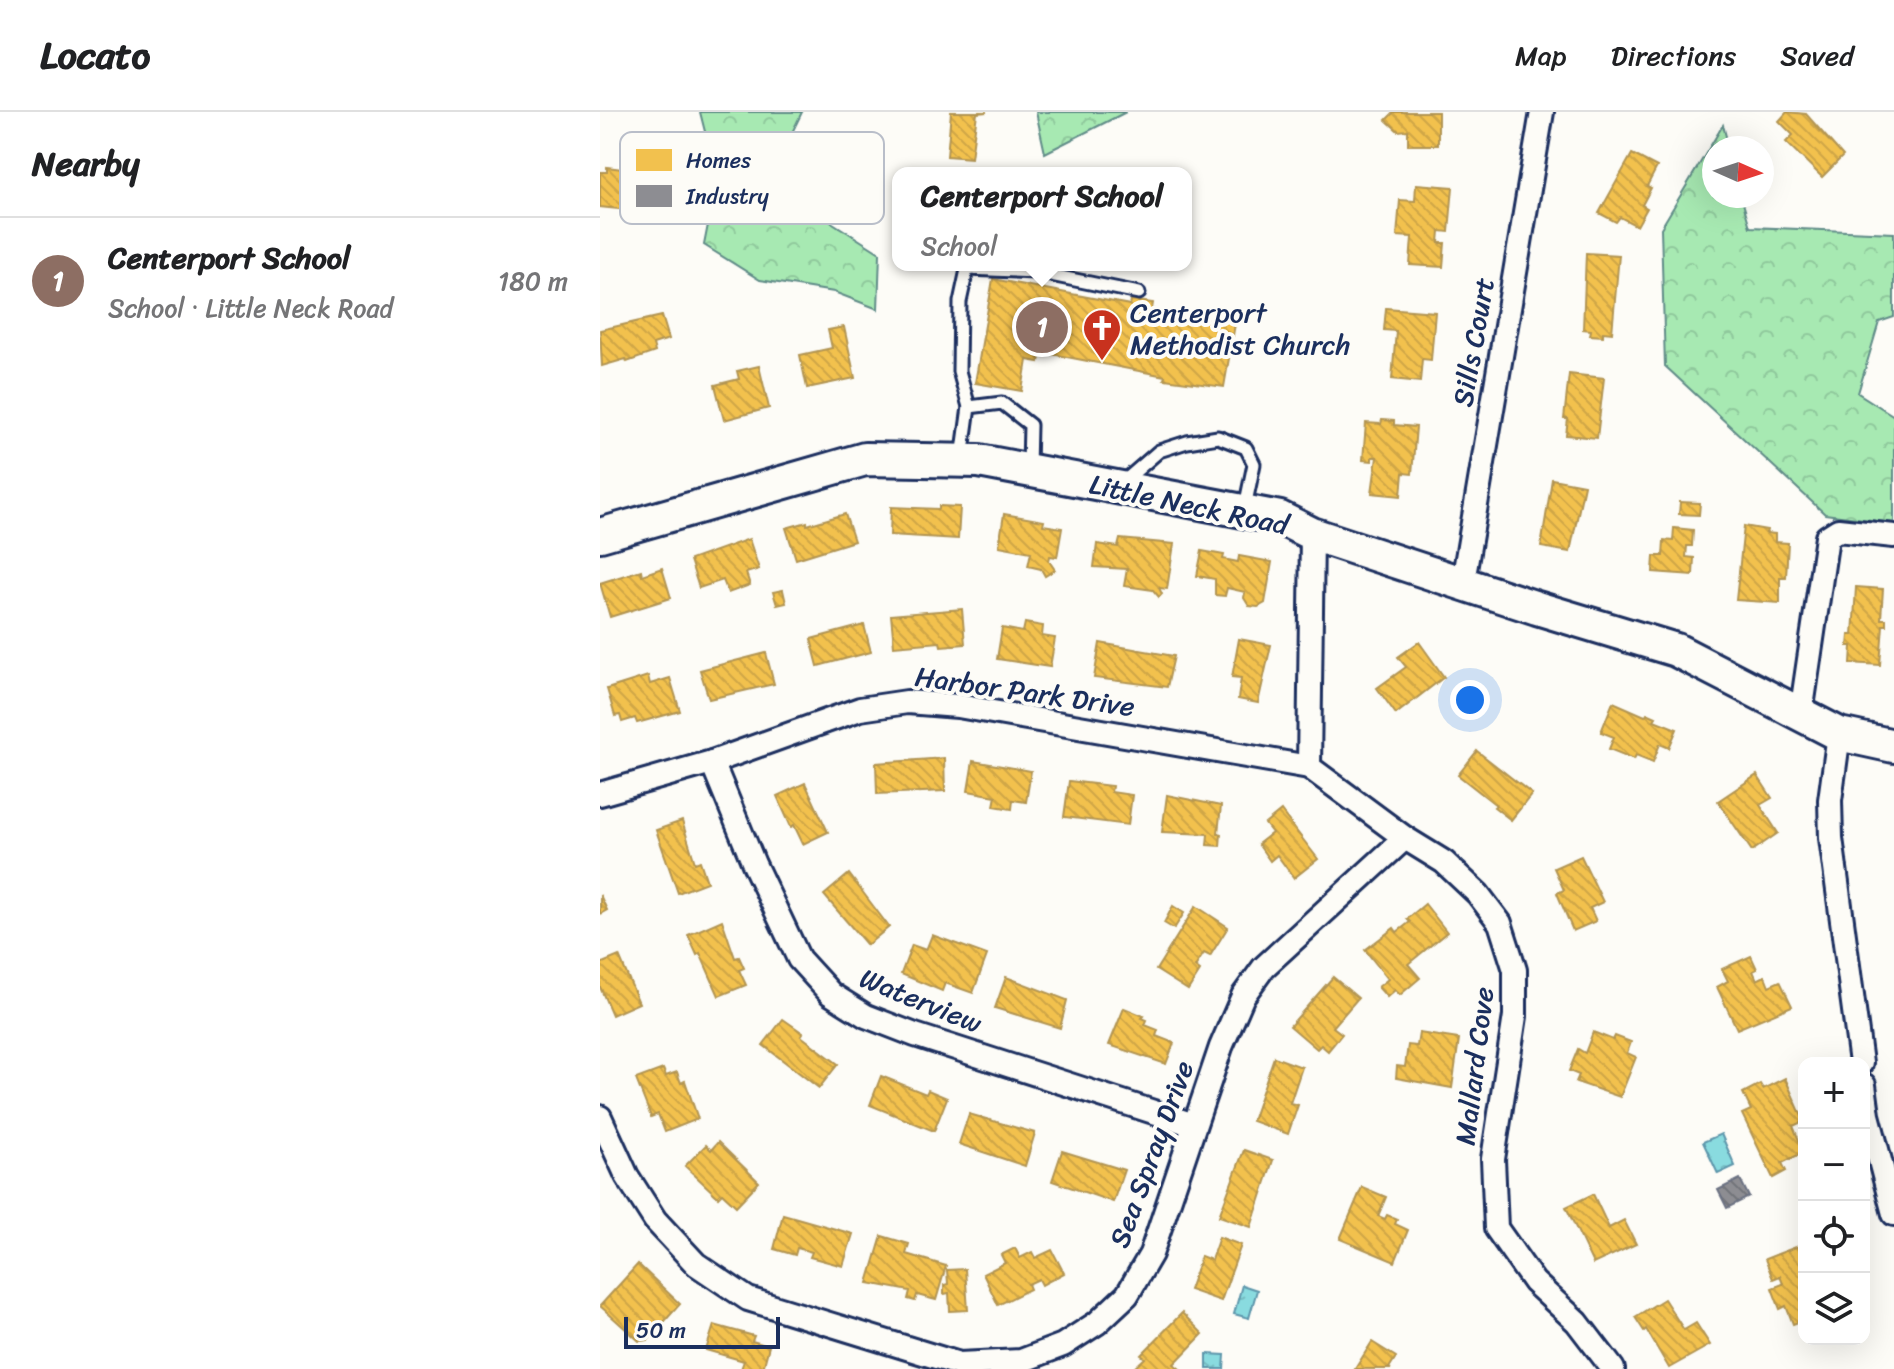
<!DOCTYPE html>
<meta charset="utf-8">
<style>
body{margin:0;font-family:Sriracha,sans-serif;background:#f6f6f6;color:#202124}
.controls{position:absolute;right:24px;bottom:24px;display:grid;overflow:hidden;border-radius:16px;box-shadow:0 8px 32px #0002}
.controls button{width:72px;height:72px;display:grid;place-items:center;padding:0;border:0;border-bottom:2px solid #e0e0e0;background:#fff;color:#202124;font:40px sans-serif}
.compass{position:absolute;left:1102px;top:24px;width:72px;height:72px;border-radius:50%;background:#fff;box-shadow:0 8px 32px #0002;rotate:93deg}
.scale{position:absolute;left:24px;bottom:20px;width:156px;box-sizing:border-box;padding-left:8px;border:4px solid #1b2f5e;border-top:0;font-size:22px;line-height:28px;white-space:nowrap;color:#1b2f5e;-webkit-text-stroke:6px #fdfcf7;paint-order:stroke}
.you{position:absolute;left:870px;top:588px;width:28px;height:28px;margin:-20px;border:6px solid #fff;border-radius:50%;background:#1a73e8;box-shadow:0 0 0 12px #1a73e833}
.badge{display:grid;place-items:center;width:52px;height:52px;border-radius:50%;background:#c8321e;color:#fff;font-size:26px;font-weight:700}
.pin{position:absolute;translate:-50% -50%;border:4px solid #fff;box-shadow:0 2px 8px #0006}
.popup{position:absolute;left:292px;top:55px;width:300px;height:104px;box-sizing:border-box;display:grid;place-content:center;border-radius:16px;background:#fff;filter:drop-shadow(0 2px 6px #0005);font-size:26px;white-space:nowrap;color:#757577}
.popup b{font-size:30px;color:#202124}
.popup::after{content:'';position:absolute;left:50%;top:100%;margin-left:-16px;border:16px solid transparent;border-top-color:#fff}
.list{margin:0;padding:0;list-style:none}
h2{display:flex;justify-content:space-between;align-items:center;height:104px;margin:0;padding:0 32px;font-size:34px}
h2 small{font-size:26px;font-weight:400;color:#757577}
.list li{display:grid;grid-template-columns:52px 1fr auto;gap:24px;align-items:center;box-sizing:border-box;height:128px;padding:0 32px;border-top:2px solid #e0e0e0}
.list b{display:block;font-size:30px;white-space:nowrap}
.list p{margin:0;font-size:26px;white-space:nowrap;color:#757577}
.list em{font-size:26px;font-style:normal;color:#757577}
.icon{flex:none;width:44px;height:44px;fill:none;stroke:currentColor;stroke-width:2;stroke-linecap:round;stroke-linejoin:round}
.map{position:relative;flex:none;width:1294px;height:1257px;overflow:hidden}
header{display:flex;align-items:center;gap:48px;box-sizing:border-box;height:112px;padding:0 40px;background:#fff;border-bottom:2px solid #e0e0e0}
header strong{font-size:38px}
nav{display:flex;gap:44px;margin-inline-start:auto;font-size:28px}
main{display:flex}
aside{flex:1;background:#fff}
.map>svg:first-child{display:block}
</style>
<header>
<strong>Locato</strong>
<nav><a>Map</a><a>Directions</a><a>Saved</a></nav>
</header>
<main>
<aside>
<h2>Nearby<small></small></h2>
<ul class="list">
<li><span class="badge" style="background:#8d6e63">1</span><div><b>Centerport School</b><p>School · Little Neck Road</p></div><em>180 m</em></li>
</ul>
</aside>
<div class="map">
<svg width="1294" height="1257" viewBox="0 0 1294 1257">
<defs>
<pattern id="forest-crowns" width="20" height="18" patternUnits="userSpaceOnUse" patternTransform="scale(2)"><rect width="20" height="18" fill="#a7e9b2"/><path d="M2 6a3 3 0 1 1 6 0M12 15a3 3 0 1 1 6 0" fill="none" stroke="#8fc89c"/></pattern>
<pattern id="water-ripples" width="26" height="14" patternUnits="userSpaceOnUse" patternTransform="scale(2)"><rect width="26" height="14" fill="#89dbdf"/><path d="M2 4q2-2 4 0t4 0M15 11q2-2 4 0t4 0" fill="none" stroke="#76bcc2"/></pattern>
<pattern id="homes-back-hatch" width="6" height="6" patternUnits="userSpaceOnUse" patternTransform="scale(2)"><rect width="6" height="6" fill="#f2c14e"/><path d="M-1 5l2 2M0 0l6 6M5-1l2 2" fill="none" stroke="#cfa646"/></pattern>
<pattern id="industry-back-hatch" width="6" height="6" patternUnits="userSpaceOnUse" patternTransform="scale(2)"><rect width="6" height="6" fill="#8d8d92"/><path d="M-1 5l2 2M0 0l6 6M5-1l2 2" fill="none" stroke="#72747a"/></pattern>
</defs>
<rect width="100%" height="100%" fill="#fdfcf7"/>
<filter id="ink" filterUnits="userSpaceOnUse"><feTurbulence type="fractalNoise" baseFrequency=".0125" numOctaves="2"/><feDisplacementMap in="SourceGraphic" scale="16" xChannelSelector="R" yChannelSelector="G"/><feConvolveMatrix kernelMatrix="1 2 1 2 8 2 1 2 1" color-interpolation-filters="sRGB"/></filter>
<g filter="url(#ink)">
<!-- forest -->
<g fill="url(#forest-crowns)" stroke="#618c88" stroke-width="2">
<path d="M100 0H202L186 33 195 74 214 99 280 141 278 197 234 180 160 168 104 133 117 67Z"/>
<path d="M436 0H526L445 41Z"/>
<path d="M1123 13 1129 36H1114V84H1141L1150 115 1294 121V205L1279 210 1258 281 1294 304V411L1225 402 1065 254 1061 116Z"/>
</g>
<!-- water -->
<g fill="url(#water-ripples)" stroke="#5d96ab" stroke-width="2">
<path d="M1121 1022 1135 1054 1118 1062 1103 1030Z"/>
<path d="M642 1173 657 1178 649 1206 634 1202Z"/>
<path d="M607 1242 625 1243 624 1257H607Z"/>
</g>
<!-- homes -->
<g fill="url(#homes-back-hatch)" stroke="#b29553" stroke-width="2">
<path d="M351 0H387L377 1 371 46 347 44Z"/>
<path d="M794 0H838V33H808V18L798 19 786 8Z"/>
<path d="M1187 0 1206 2 1243 44 1222 65 1186 30 1193 23 1179 9Z"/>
<path d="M239 22 275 26 271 72 250 70 249 73 233 71 232 75 219 74 222 33 238 35Z"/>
<path d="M1032 42 1057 55 1047 74 1051 76 1042 93 1047 96 1037 114 1020 105 1016 110 999 101Z"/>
<path d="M7 55 62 62 60 84 49 83 47 100 0 95V60H7Z"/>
<path d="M816 72 853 75 849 120 840 119 839 131H845L843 155 810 153 812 125 797 124 800 88 815 89Z"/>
<path d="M986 141 1019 143 1012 221 1003 220V224L990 223 991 218 983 217Z"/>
<path d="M393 167 530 193 531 188 553 191 552 197 621 209 623 200 633 202 632 211 635 212 624 275 564 267 565 264 441 240 439 250 427 248 422 279 375 271Z"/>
<path d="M786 196 835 200 831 248 822 247 820 270 792 267 796 219 784 218Z"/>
<path d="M62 204 69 227 53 232 55 240 27 250 26 247 2 254 0 218Z"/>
<path d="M244 215 255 266 207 276 200 243 232 236 228 218Z"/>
<path d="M159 254 169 296 124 308 115 273 139 267 137 259Z"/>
<path d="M969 262 1004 266 997 326 966 323 968 307H964Z"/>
<path d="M782 308 794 309V313L816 315 812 362 803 361 801 384 772 381 777 345H772V349L763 348 766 311 781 312Z"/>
<path d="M952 367 984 373 970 440 941 435Z"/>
<path d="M1080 390 1100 391 1099 403 1079 402Z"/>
<path d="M339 394 360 395 358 427 290 423 291 395 339 397Z"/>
<path d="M245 402 254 429 196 447 186 416 207 410V413Z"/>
<path d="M404 402 444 409 443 413 462 416 457 445 450 444 449 449 455 458 445 464 441 457 428 454 431 440 399 434Z"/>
<path d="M1144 414 1167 418 1166 421 1175 422V430L1188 431 1186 465H1180V491L1136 488Z"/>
<path d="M1074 416 1093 418 1092 434H1087L1086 445 1094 446 1093 463 1053 460 1054 444H1063L1064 428 1073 429Z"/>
<path d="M149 427 159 457 146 461 150 473 128 481 123 468 99 476 90 448Z"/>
<path d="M520 427 574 432 567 477 559 476 562 482 559 485 553 478 524 474 527 457 494 455 497 432 518 435Z"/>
<path d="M602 439 624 443 623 447 638 450 639 444 672 450 665 491 658 495 649 494 644 486 645 480 627 476 625 484 615 483V467L597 464Z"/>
<path d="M62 456 71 486 10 505 0 471 41 458 42 463Z"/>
<path d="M1256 475 1283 477 1281 507H1286V513H1283L1280 553 1251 551 1252 534H1248L1249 523H1253Z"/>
<path d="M183 478 186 491 177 493 173 480Z"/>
<path d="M362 497 365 532 341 534 340 530 294 534 291 503Z"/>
<path d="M425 511 443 514 442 524 455 526 450 555 397 547 402 516 423 520Z"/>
<path d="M264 513 271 540 218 554 211 527Z"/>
<path d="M639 527 671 533 658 591 638 587 641 566 632 565Z"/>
<path d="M819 530 844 565 796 602 777 576 806 555 798 545Z"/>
<path d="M500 531 574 544 567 575 494 566Z"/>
<path d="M166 541 174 572 109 587 100 558Z"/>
<path d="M48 564 50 572 70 566 80 599 37 611 35 606 22 610 20 603 15 604 7 577Z"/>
<path d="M1013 590 1045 604 1047 601 1056 605 1054 608 1077 617 1069 636 1060 632 1053 650 1036 643 1034 647 1009 637 1014 625 1001 620Z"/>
<path d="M877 639 932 682 911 708 894 695 896 693 858 663Z"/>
<path d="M344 646 345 679 277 682 276 651Z"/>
<path d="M373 649 431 659 426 690 413 688 412 697 394 694 396 684 368 679Z"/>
<path d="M1157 663 1172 686 1160 693 1178 721 1152 739 1118 689Z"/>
<path d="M469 669 512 674 511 680 532 683 528 713 464 705Z"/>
<path d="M205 671 228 720 203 732 194 713 191 715 177 684Z"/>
<path d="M567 683 621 694 618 721 621 722 620 734 607 733 608 722 562 720Z"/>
<path d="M681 699 718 747 694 766 677 743 670 749 658 732 672 721 665 712Z"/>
<path d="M82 709 95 751 100 749 107 770 78 781 56 718Z"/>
<path d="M981 744 1003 790 990 796 996 809 973 819 957 781 964 778 954 756Z"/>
<path d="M249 762 289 815 267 833 224 783Z"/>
<path d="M0 783 7 798 0 802Z"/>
<path d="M825 792 847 820 808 852 820 866 800 883 795 878 787 885 778 875 788 867 765 838 794 816 797 820 810 810 807 807Z"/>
<path d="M573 794 584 801 574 817 564 811Z"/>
<path d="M596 794 628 815 610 844 604 841 595 855 600 859 588 878 556 858Z"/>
<path d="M122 808 135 846 139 845 144 856 139 858 146 873 119 884 100 841 97 843 88 823Z"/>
<path d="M332 823 387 843 373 881 345 871 342 879 301 862 312 833 326 838Z"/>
<path d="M19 844 39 891 12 903 0 875V852Z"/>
<path d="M1151 844 1157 857 1153 859 1157 868 1165 864 1169 874 1180 869 1192 894 1137 917 1117 875 1128 869 1122 857Z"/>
<path d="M406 865 467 888 460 916 395 896Z"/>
<path d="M733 865 758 886 733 915 742 922 728 939 721 933 717 937 690 914Z"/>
<path d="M524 896 544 904 542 906 547 908 545 913 558 918 556 924 574 931 566 952 509 933Z"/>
<path d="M183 907 203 921 201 924 238 952 219 976 163 933Z"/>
<path d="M993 920 1013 928 1015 924 1031 930 1027 941 1036 945 1020 985 976 970 979 963 969 959 978 937 985 941Z"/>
<path d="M819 921 859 927 852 976 796 966 797 954 805 955 808 933 817 934Z"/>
<path d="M674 945 702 955 690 991 698 993 688 1022 652 1009Z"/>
<path d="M63 957 66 964 77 960 81 971 85 969 98 1007 65 1020 58 1002 51 1005 36 967Z"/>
<path d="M281 964 326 982 328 978 347 986 334 1019 270 993Z"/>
<path d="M1185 966 1204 1009 1193 1014 1204 1040 1182 1051 1186 1059 1173 1066 1142 1002 1151 998 1143 981 1160 972 1163 977Z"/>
<path d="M369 1002 435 1021 425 1054 359 1032Z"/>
<path d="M118 1030 159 1070 136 1094 122 1081 118 1085 85 1054 106 1033 111 1038Z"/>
<path d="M644 1038 673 1048 651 1115 619 1104Z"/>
<path d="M462 1039 524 1058 513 1090 452 1069Z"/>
<path d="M762 1075 786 1085 778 1104 785 1107 787 1103 797 1107 795 1112 808 1118 795 1150 740 1127Z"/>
<path d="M993 1082 1009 1116 1024 1108 1036 1132 993 1152 966 1095Z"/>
<path d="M183 1102 253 1122 243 1154 210 1145 212 1140 197 1136 195 1143 174 1137Z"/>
<path d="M282 1124 309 1132 306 1142 346 1154 336 1188 317 1183 315 1189 308 1187 310 1179 268 1171Z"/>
<path d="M619 1125 641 1133 621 1189 589 1178 601 1144 611 1148Z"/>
<path d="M1201 1133 1204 1142V1208L1193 1212 1186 1194 1180 1197 1172 1176 1183 1172 1180 1164 1173 1167 1165 1147Z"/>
<path d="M415 1136 420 1146 432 1140 435 1146 452 1138 464 1161 442 1173 439 1167 428 1172 430 1177 398 1193 383 1162 405 1151 401 1143Z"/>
<path d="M38 1152 80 1192 48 1228 39 1229 0 1194Z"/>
<path d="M365 1157 368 1198 350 1199 349 1181 344 1182V1173L348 1172 347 1158Z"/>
<path d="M1064 1187 1084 1218 1096 1211 1110 1233 1069 1256 1046 1217 1044 1219 1035 1205Z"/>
<path d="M582 1201 603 1222 574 1252 580 1257H533L545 1246 541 1243Z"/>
<path d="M114 1213 154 1224 152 1229 169 1234 163 1257H141L144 1249 106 1238Z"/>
<path d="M772 1230 796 1245 789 1256 791 1257H755Z"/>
</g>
<!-- industry -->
<path fill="url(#industry-back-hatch)" stroke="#6b7182" stroke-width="2" d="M1140 1067 1149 1085 1127 1096 1118 1078Z"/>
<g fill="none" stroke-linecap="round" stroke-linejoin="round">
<defs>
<g id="lane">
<path d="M368 157 436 160 539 181"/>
<path d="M369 295 402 291 430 313 429 355"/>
<path d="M362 346 369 295 359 259 360 190 368 153"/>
<path d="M521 372 559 339 587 330 618 325 646 336 654 352 645 395"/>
</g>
<g id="street">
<path d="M712 422 709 655 805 726 844 750 878 782 900 811 915 858V904L893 1047 896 1116 934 1170 977 1210 1013 1257"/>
<path d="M863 470 942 0"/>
<path d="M1201 602 1227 425 1238 418 1294 424"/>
<path d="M1239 622 1230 688 1231 726 1261 951"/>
<path d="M112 650 154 752 199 847 231 882 266 904 315 923 594 1013"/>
<path d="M0 682 112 650 260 597 307 590 358 594 709 655"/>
<path d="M1264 973 1268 1003 1294 1102"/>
<path d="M0 1005 27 1064 55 1108 96 1152 148 1187 359 1252 421 1249 463 1233 497 1211 527 1183 551 1142 621 935 643 884 664 855 805 726"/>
</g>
<path id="secondary" d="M0 423 265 347 379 349 680 406 712 422 937 496 1076 538 1239 622 1294 634"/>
</defs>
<!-- lane casing -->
<use href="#lane" stroke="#1b2f5e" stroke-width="17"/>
<!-- street casing -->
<use href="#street" stroke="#1b2f5e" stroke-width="28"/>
<!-- secondary casing -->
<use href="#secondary" stroke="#1b2f5e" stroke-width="38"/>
<!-- lane -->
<use href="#lane" stroke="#fdfcf7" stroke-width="11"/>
<!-- street -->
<use href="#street" stroke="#fdfcf7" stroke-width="22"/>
<!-- secondary -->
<use href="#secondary" stroke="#fdfcf7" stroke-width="32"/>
</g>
</g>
<!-- icons -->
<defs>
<symbol id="church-pin" viewBox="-11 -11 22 30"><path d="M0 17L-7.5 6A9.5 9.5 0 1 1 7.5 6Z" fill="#c8321e" stroke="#fdfcf7"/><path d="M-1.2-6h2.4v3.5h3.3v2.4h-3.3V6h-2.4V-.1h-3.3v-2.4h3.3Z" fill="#fff"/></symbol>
</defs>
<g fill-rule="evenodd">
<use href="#church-pin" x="480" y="194" width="44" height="60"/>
</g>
<g text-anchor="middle" stroke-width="8" stroke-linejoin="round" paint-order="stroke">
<!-- poi labels -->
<g font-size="28" fill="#1b2f5e" stroke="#fdfcf7" text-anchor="start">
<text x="530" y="210">Centerport<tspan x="530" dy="32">Methodist Church</tspan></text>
</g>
<!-- street labels -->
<g font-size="28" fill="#1b2f5e" stroke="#fdfcf7">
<text transform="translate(873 230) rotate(-80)" y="10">Sills Court</text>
<text transform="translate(589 392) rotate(12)" y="10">Little Neck Road</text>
<text transform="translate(425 579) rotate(8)" y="10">Harbor Park Drive</text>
<text transform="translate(321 888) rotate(22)" y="10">Waterview</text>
<text transform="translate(874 954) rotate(-83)" y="10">Mallard Cove</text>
<text transform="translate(551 1042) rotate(-70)" y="10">Sea Spray Drive</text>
</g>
</g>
<!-- legend -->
<rect x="20" y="20" width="264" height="92" rx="12" fill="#fdfcf7" stroke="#b9bec9" stroke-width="2"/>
<rect x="36" y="37" width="36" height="22" fill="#f2c14e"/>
<rect x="36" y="73" width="36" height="22" fill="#8d8d92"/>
<g font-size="22" fill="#1b2f5e">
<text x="86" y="56">Homes</text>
<text x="86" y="92">Industry</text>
</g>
</svg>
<div class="controls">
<button>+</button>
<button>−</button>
<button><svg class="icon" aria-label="locate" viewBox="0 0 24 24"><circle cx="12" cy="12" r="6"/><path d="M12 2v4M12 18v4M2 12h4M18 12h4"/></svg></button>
<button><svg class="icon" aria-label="layers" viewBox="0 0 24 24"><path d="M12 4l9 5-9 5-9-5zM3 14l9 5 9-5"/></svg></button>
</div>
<svg class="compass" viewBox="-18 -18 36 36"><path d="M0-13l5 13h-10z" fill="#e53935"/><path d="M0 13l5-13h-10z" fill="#757577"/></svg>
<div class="scale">50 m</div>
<div class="you"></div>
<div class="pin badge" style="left:442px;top:215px;background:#8d6e63">1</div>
<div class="popup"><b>Centerport School</b>School</div>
</div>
</main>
